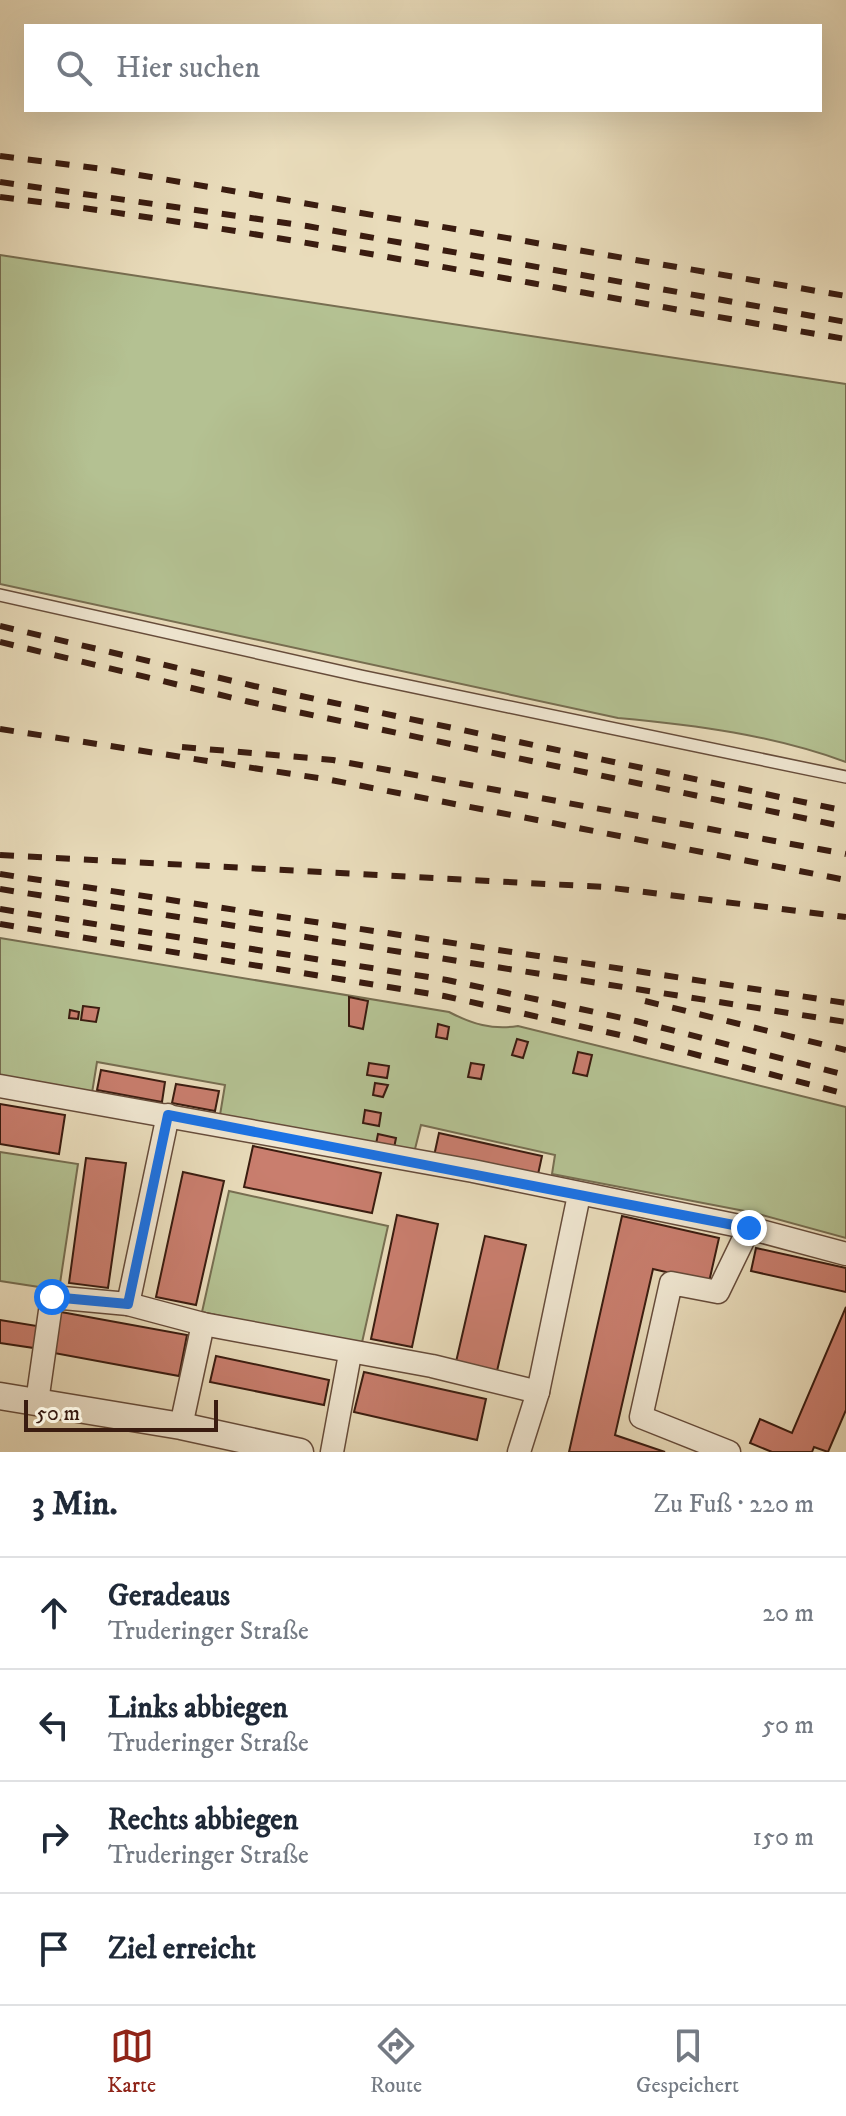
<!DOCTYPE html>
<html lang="de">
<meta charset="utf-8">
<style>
body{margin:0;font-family:"IM FELL DW Pica",serif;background:#f6f6f7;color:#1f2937}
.scale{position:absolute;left:24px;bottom:20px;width:194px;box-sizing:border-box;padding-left:8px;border:4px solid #3a1c10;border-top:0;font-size:22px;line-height:28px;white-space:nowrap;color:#3a1c10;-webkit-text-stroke:6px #f1e8d3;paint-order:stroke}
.stop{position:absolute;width:24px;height:24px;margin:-18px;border:6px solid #1a73e8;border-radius:50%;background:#fff}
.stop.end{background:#1a73e8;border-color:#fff;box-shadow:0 2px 8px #0008}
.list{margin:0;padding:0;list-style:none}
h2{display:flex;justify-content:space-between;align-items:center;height:104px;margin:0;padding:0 32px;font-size:34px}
h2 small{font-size:26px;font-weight:400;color:#747a83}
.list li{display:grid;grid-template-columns:52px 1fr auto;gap:24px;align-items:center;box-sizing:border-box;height:112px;padding:0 32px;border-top:2px solid #e0e1e3}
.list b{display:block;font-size:30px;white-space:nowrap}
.list p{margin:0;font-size:26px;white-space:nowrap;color:#747a83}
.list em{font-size:26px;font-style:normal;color:#747a83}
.icon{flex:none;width:44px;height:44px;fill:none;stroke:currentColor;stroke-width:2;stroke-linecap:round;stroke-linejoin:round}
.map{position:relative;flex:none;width:846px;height:1452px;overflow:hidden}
.search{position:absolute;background:#fff;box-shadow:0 8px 32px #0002;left:24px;right:24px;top:24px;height:88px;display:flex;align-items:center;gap:20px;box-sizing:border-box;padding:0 28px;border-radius:0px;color:#747a83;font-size:30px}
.sheet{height:552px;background:#fff}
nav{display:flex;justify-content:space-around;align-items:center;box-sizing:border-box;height:112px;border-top:2px solid #e0e1e3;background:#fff;font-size:22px;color:#747a83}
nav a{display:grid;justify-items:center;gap:4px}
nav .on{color:#8f2418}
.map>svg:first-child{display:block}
</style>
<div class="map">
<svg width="846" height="1452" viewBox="0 0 846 1452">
<rect width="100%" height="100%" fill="#e9dcbb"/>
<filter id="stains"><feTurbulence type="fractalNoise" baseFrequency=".0025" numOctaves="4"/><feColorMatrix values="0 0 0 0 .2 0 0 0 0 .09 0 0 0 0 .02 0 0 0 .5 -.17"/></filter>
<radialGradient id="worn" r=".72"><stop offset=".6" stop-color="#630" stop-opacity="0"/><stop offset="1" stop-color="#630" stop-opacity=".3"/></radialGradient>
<!-- green -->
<g fill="#b4c192" stroke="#776e51" stroke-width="2">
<path d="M0 255 846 384V762C772 735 696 725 618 718L0 584Z"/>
<path d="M0 938 449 1012C472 1024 492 1030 518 1026L846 1107V1238L755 1213 552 1174 555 1155 421 1125 414 1153 220 1115 225 1085 97 1062 92 1093 0 1077Z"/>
<path d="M0 1152 78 1164 59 1290 0 1281Z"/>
<path d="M229 1191 388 1226 361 1347 202 1312Z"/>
</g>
<!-- building -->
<g fill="#c97e6e" stroke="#3a1c10" stroke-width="2">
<path d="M349 997 368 1001 363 1029 349 1026Z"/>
<path d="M83 1006 99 1008 96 1022 81 1020Z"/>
<path d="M70 1010 79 1012 78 1019 69 1018Z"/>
<path d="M438 1024 449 1027 447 1039 436 1037Z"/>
<path d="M517 1039 528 1042 523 1058 512 1055Z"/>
<path d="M578 1052 592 1055 587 1076 573 1073Z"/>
<path d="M369 1063 389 1066 387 1078 367 1075Z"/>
<path d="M471 1063 484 1065 481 1079 468 1077Z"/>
<path d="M101 1070 165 1082 162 1102 97 1090Z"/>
<path d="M375 1083 388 1085 383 1097 373 1095Z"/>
<path d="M176 1084 219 1091 215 1111 172 1103Z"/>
<path d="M0 1104 65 1115 59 1154 0 1144Z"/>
<path d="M365 1110 381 1113 379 1126 363 1123Z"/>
<path d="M439 1133 542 1156 537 1179 434 1156Z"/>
<path d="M378 1134 396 1138 394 1148 376 1144Z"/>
<path d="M253 1146 381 1173 372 1213 244 1187Z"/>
<path d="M86 1158 126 1163 108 1288 69 1283Z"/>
<path d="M183 1172 224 1181 196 1305 156 1297Z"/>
<path d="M397 1215 438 1224 412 1347 371 1339Z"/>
<path d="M622 1216 719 1238 709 1282 653 1269 615 1435 665 1452H569Z"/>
<path d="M485 1236 526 1245 497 1371 456 1362Z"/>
<path d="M756 1248 846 1268V1292L751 1271Z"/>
<path d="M846 1307V1410L828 1452 814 1447 812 1452H772L750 1443 760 1419 792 1433Z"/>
<path d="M61 1312 187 1335 179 1376 54 1353Z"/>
<path d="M0 1320 37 1326 34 1348 0 1343Z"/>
<path d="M216 1356 329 1380 324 1405 210 1382Z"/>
<path d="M364 1372 486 1399 477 1440 354 1412Z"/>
</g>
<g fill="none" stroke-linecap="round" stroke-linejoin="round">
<defs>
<path id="service" d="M0 595 361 676 846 777"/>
<g id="minor">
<path d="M0 1086 473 1171 749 1228 846 1254"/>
<path d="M128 1304 168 1115"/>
<path d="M37 1402 52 1297 128 1304 203 1324 432 1366 538 1392"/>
<path d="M181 1426 203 1324"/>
<path d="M332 1452 350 1354"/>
<path d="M519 1452 538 1392 579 1195"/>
<path d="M729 1452 641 1417 671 1283 718 1292 749 1228"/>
</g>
<path id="tertiary" d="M0 1396 181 1426 300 1452"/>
</defs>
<!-- service casing -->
<use href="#service" stroke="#664c3b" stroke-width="14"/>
<!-- minor casing -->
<use href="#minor" stroke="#664c3b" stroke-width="25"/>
<!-- tertiary casing -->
<use href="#tertiary" stroke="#664c3b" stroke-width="29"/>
<!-- service -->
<use href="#service" stroke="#f1e8d3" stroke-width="11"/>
<!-- minor -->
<use href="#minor" stroke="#f1e8d3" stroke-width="22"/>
<!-- tertiary -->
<use href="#tertiary" stroke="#f1e8d3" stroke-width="26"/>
<!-- rail -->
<g stroke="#3a1c10" stroke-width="6" stroke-dasharray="14 14" stroke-linecap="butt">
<path d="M0 156 104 169 846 296"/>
<path d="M0 182 307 226 846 322"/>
<path d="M0 197C284 232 564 292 846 339"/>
<path d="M0 626 254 686 846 811"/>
<path d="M0 642 250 702 846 827"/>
<path d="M0 729 331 780 846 880"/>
<path d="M182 747 333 760 846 854"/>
<path d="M0 855 604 887 846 917"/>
<path d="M0 874 846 1003"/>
<path d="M0 889 846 1022"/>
<path d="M0 909 447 980 636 1021 846 1075"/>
<path d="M0 924 444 996 629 1037 846 1094"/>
<path d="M645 1001 846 1050"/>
</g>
</g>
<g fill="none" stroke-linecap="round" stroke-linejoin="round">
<!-- route -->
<path stroke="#1a73e8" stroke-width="10" d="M52 1297 128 1304 168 1115 749 1228"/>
</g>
<rect width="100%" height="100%" filter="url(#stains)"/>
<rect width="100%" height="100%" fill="url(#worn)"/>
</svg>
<div class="scale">50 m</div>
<div class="stop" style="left:52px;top:1297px"></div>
<div class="stop end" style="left:749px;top:1228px"></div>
<div class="search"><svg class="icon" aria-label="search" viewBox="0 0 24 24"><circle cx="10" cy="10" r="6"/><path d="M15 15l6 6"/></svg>Hier suchen</div>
</div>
<section class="sheet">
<h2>3 Min.<small>Zu Fuß · 220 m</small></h2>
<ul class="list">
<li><svg class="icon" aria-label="ahead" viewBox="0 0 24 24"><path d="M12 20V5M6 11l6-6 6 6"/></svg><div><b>Geradeaus</b><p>Truderinger Straße</p></div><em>20 m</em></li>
<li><svg class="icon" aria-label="left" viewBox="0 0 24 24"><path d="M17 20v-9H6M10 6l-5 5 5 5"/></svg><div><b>Links abbiegen</b><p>Truderinger Straße</p></div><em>50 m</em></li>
<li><svg class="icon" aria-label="right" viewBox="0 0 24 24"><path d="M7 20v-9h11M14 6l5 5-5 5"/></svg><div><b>Rechts abbiegen</b><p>Truderinger Straße</p></div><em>150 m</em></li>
<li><svg class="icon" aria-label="arrive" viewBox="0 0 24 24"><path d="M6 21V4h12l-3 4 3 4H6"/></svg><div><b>Ziel erreicht</b></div></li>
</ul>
</section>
<nav>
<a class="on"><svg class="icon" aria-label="map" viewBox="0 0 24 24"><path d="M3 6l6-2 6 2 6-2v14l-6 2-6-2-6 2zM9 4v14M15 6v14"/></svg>Karte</a>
<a><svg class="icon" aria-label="directions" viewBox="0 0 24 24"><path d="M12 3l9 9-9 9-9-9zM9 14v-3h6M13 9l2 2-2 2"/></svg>Route</a>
<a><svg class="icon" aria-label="saved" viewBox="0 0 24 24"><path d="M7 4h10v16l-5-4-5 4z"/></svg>Gespeichert</a>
</nav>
